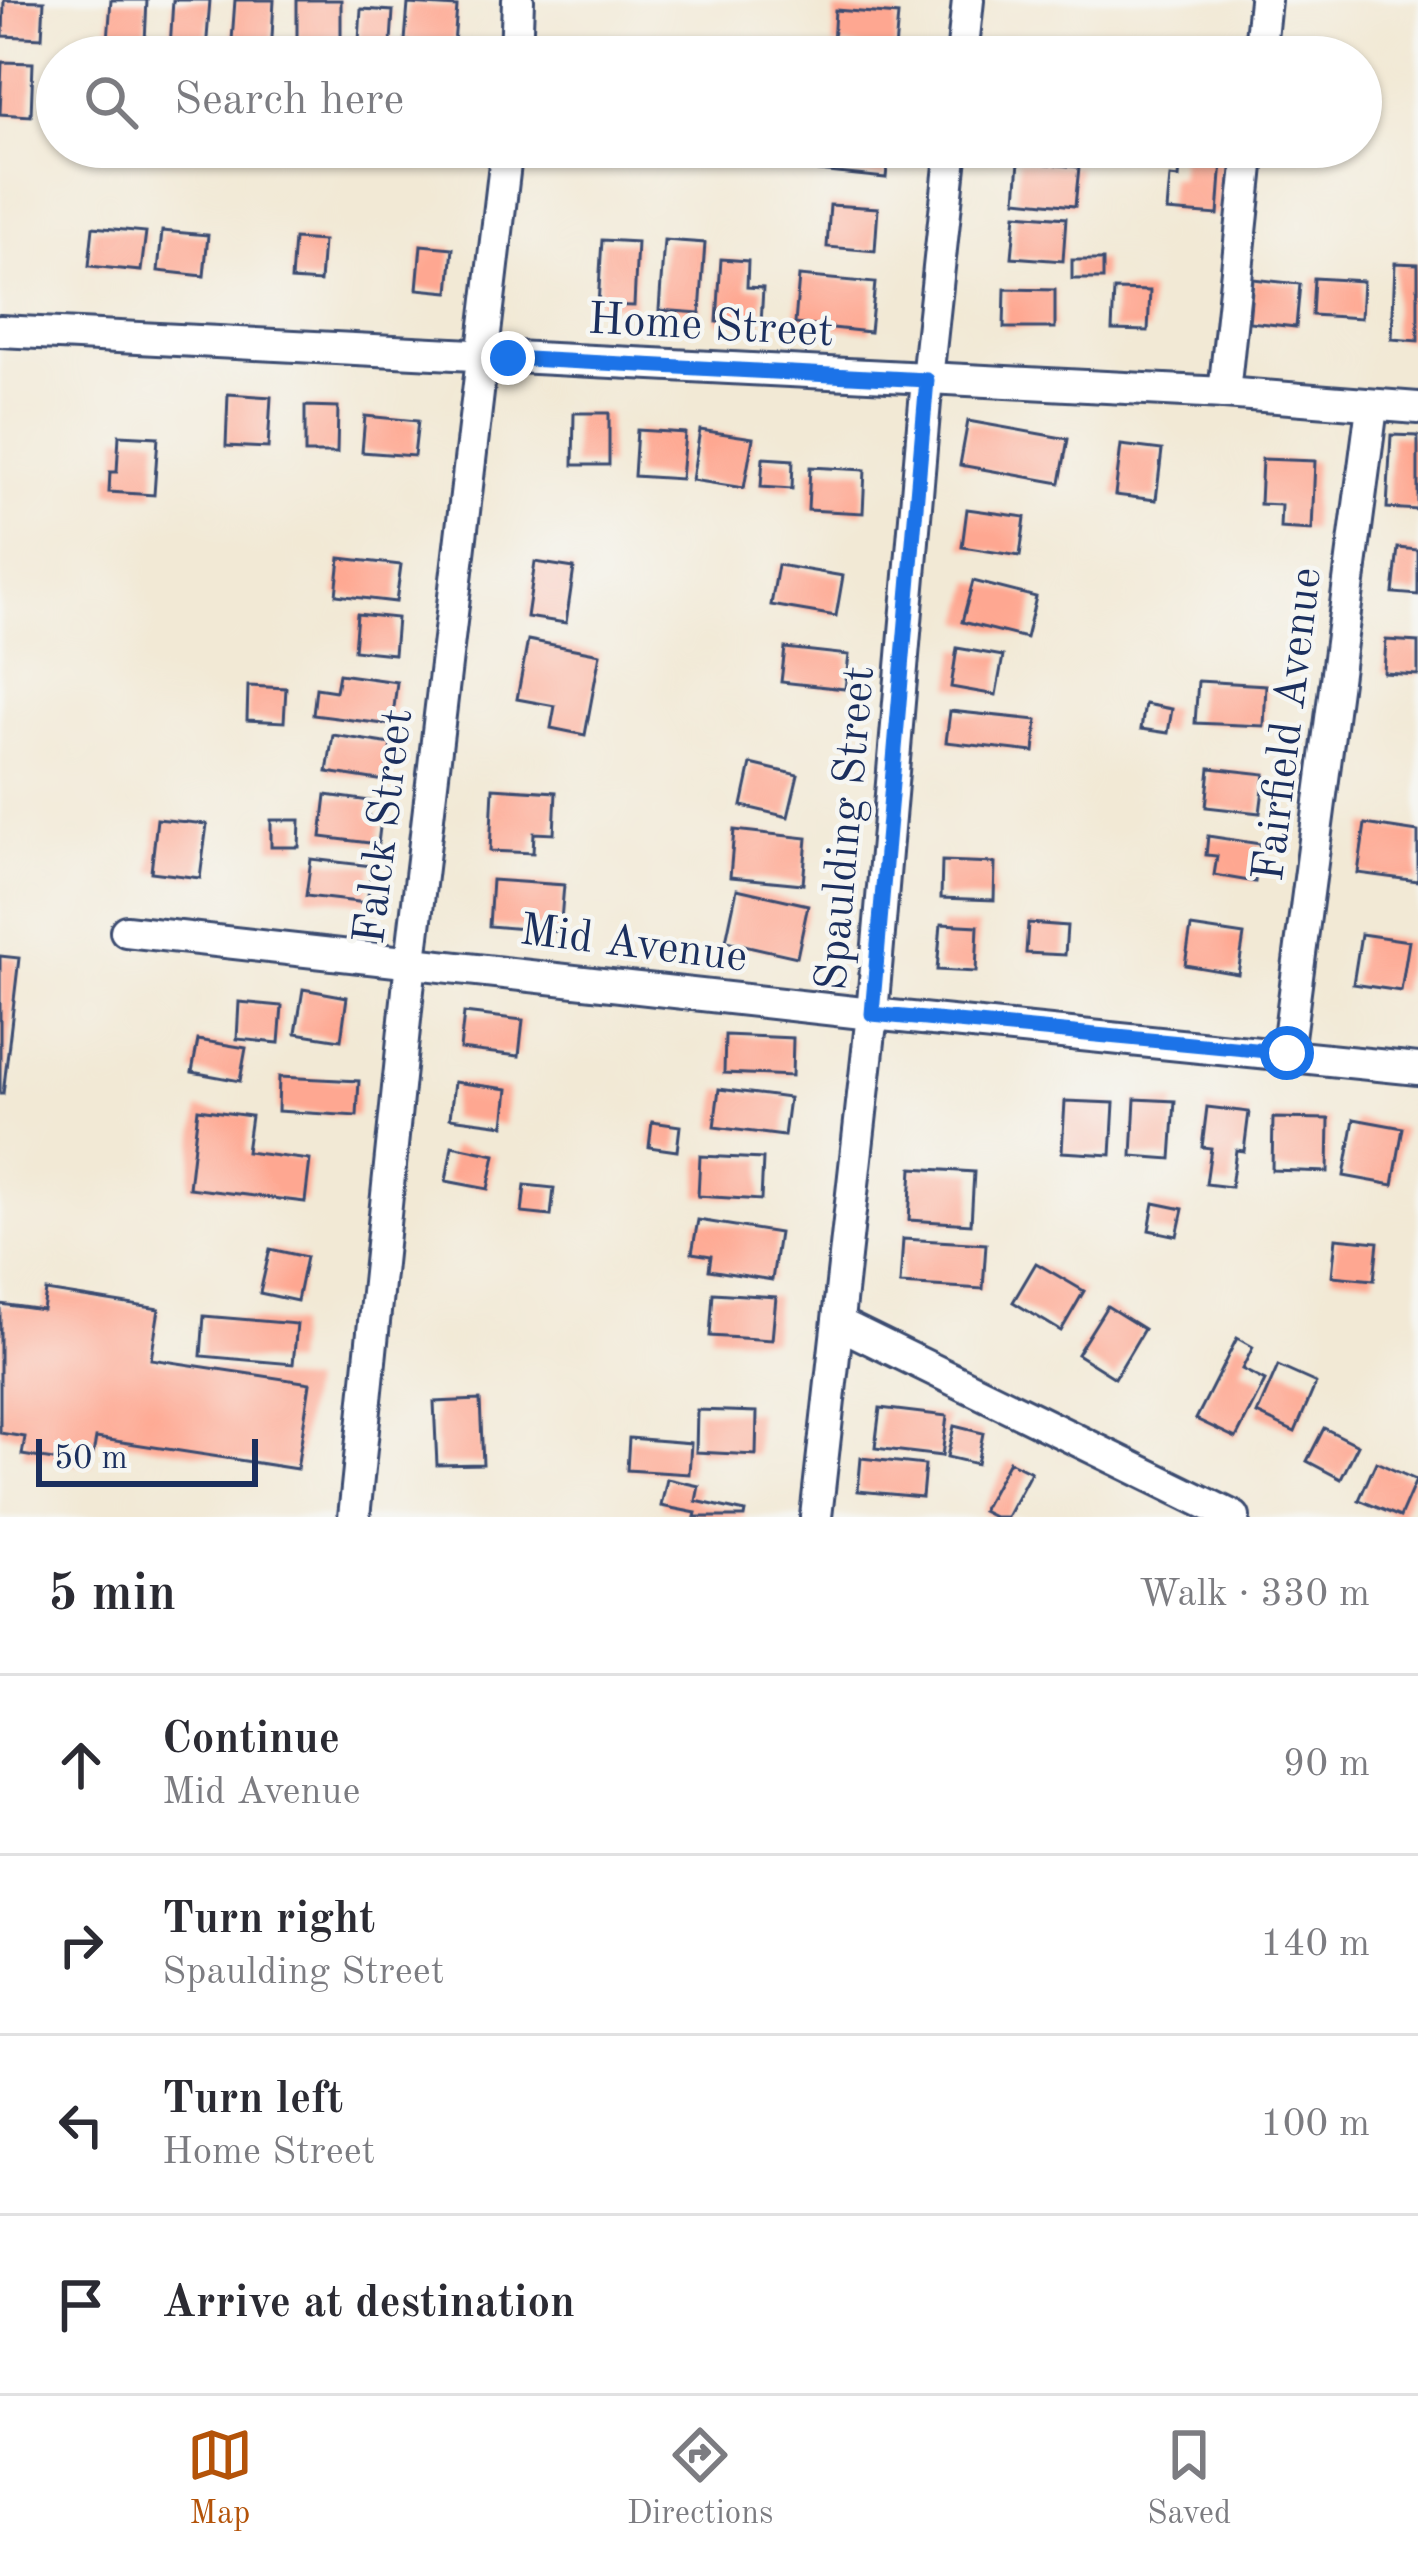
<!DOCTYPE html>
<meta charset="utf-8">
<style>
body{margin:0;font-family:"Old Standard TT",serif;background:#f2f2f3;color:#2b2b33}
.scale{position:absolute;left:36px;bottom:30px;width:222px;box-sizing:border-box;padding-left:12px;border:6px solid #1b2f5e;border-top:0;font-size:33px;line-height:42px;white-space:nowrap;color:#1b2f5e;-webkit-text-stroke:9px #f6f6f2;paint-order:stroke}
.stop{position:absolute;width:36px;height:36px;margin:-27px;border:9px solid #1a73e8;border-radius:50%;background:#fff}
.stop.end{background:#1a73e8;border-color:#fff;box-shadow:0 3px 12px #0008}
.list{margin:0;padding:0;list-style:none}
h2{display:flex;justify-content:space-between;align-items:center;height:156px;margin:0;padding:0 48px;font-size:51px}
h2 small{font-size:39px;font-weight:400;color:#7c7c81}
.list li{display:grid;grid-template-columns:78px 1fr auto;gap:36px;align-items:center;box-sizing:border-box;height:180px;padding:0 48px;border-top:3px solid #e1e1e2}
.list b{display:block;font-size:45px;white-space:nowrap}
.list p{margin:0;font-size:39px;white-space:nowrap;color:#7c7c81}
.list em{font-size:39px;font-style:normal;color:#7c7c81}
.icon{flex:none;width:66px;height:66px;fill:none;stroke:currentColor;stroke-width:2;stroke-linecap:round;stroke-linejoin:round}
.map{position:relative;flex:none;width:1418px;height:1517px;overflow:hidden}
.search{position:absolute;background:#fff;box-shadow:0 3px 9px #0004;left:36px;right:36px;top:36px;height:132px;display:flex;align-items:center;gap:30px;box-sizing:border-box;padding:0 42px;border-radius:66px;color:#7c7c81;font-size:45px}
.sheet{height:876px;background:#fff}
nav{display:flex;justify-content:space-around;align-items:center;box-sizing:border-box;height:168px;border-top:3px solid #e1e1e2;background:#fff;font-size:33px;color:#7c7c81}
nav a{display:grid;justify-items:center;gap:6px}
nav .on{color:#b45309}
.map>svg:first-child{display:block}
</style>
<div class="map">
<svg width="1418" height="1517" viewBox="0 0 1418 1517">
<rect width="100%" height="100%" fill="#f6f6f2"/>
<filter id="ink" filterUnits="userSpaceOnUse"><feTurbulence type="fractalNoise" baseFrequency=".00833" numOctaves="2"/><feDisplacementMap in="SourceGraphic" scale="24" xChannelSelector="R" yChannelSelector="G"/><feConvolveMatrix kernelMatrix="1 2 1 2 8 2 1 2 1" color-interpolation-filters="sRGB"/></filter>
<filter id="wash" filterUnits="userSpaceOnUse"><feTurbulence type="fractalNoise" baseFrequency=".004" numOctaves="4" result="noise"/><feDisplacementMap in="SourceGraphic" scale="48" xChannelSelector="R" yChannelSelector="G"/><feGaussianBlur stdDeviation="2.7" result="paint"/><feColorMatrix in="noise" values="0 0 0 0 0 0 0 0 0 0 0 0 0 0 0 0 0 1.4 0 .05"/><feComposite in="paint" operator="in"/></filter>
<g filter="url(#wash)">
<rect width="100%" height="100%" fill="#f2e9d5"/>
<g id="blocks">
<!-- building -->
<g fill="#fea791">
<path d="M4 0 44 1 42 38 3 36Z"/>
<path d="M111 0H147L145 42 108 41Z"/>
<path d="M173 0H210L206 51 170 49Z"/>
<path d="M235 0H274L271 56 231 54Z"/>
<path d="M297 0H341V56L297 55Z"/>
<path d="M408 4 457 7 454 44 405 41Z"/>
<path d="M361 9 393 11 390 57H358Z"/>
<path d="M835 10 898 15 895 50 833 45Z"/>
<path d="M756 48 816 51V57H755Z"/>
<path d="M2 62 33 63 31 116 0 114Z"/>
<path d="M821 147H889L886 178 818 171Z"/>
<path d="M1181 156 1222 160 1218 215 1167 211 1170 177 1179 178Z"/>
<path d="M1019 161 1079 167 1075 206 1016 200Z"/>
<path d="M830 205 878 208 875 251 827 247Z"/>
<path d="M1016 214 1066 218 1063 261 1012 257Z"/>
<path d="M93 227 146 232 141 271 89 266Z"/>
<path d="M162 231 208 235 204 276 158 271Z"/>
<path d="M294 239 323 241 320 282 291 280Z"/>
<path d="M602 240 637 242 634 306 598 305Z"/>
<path d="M664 240 705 243 700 313 659 310Z"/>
<path d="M421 245 453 248 449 292 417 289Z"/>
<path d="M721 259 748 261 747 287 763 288 761 324 717 322Z"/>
<rect x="1072" y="260" width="31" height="19"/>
<path d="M1395 263 1418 264V341L1392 339Z"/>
<path d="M799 276 875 283 870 332 795 324Z"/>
<path d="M1314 278 1363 281 1361 318 1312 315Z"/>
<path d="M1253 279 1300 284 1296 327 1249 322Z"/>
<path d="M1005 289 1055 290V328H1004Z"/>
<path d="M1114 290 1150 291 1148 331 1112 330Z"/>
<path d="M228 394 271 397 268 448 226 446Z"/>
<path d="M305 406 338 407 337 453H305Z"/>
<path d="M574 413H609V465H573Z"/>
<path d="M365 416 418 421 414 456 362 452Z"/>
<path d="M968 421 1068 439 1060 483 960 465Z"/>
<path d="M637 430 685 433 681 479 634 476Z"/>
<path d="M700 430 753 438 744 488 692 480Z"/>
<path d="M119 435 158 437 154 495 109 492 110 472H117Z"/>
<path d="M1391 435 1418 436V510L1387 508Z"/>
<path d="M1121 445 1162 450 1156 500 1115 495Z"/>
<path d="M763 458 793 460 792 489 761 487Z"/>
<path d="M1262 459 1315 461 1312 530 1280 528 1281 505 1260 504Z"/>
<path d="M810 467 865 470 863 513 808 510Z"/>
<path d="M967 509 1025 517 1020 556 962 547Z"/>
<path d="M1398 548 1418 550V595L1393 593Z"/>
<path d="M340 558 401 565 396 602 336 595Z"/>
<path d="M535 562 574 568 566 623 527 617Z"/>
<path d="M778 565 843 576 836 616 771 605Z"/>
<path d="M973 581 1036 597 1026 638 962 622Z"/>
<path d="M357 614 397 618 394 654 354 650Z"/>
<path d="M528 640 600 654 585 735 551 728 555 706 517 699Z"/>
<path d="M1386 640 1418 642V675L1384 673Z"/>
<path d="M785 648 849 655 845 689 781 682Z"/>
<path d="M957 648 1003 656 996 695 951 687Z"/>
<path d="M339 674 397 682 392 725 313 715 316 688 336 691Z"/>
<path d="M1198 681 1266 685 1264 726 1195 723Z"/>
<path d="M248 686 286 688 284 722 247 720Z"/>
<path d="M1145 704 1172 709 1168 733 1141 729Z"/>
<path d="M950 711 1037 720 1034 752 946 742Z"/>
<path d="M333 735 391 744 385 781 327 772Z"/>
<path d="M751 764 798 775 788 817 742 806Z"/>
<path d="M1210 768 1265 774 1260 813 1206 807Z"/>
<path d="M493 788 556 792 554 834 534 833 533 853 490 851Z"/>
<path d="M326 795 370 801 368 817 381 819 378 844 321 837Z"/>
<path d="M157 819 207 824 200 878 151 872Z"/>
<path d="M271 820H300L299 847H271Z"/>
<path d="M1365 824 1418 832V881L1358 873Z"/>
<path d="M734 830 807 838 803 884 730 877Z"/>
<path d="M1208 836 1260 844 1255 882 1214 875 1217 856 1206 855Z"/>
<path d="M311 859 372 866 367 903 306 896Z"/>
<path d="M942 861 995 863 994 900 941 898Z"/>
<path d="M492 880 564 885 560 932 489 926Z"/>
<path d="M737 889 808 905 797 957 726 941Z"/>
<path d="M1028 923 1067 926 1065 955 1026 953Z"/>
<path d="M941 924 978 926 976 972 937 970Z"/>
<path d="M1191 927 1244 935 1238 974 1185 965Z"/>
<path d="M1361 934 1409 941 1401 991 1353 984Z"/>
<path d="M0 956 19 958 3 1094H0Z"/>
<path d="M303 989 347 997 341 1040 296 1033Z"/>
<path d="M239 1002 282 1006 279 1043 237 1039Z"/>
<path d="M464 1013 523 1020 519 1056 460 1049Z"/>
<path d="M725 1035 793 1038 792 1076 724 1073Z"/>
<path d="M198 1040 246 1048 240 1081 192 1072Z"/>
<path d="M279 1077 359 1081 357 1116 278 1111Z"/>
<path d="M454 1082 508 1089 504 1125 450 1118Z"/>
<path d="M719 1089 789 1098 784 1136 714 1127Z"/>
<path d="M1135 1099 1175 1101 1171 1159 1132 1156Z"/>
<path d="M1065 1101 1114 1103 1111 1155 1062 1152Z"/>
<path d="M1207 1107 1249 1112 1244 1151 1236 1150 1231 1187 1206 1184 1211 1148 1202 1147Z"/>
<path d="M198 1109 251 1116 246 1152 310 1160 305 1202 189 1188Z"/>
<path d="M1273 1118 1329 1119 1328 1172 1272 1170Z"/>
<path d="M1354 1119 1403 1128 1393 1185 1344 1176Z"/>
<path d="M652 1122 680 1126 677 1151 649 1147Z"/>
<path d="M452 1146 495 1155 488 1189 446 1181Z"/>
<path d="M700 1156 763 1159 761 1200 698 1196Z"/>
<path d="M912 1168 974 1172 971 1224 909 1220Z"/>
<path d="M525 1185 554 1188 551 1216 522 1213Z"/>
<path d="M1154 1203 1183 1209 1177 1236 1149 1230Z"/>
<path d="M698 1220 779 1233 772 1280 709 1270 711 1256 692 1253Z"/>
<path d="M1336 1238 1378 1242 1374 1280 1332 1276Z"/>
<path d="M903 1239 986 1244 983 1289 900 1284Z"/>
<path d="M270 1249 306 1257 297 1301 260 1293Z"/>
<path d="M1036 1263 1084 1291 1061 1331 1013 1302Z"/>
<path d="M46 1291 159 1309 151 1359 310 1383 297 1469 96 1438 91 1466 22 1455 25 1437 0 1433V1304L43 1310Z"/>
<path d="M713 1293 776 1297 772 1340 710 1336Z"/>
<path d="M1107 1306 1144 1329 1115 1378 1077 1354Z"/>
<path d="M204 1316 297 1324 293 1364 201 1356Z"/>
<path d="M1237 1338 1253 1347 1242 1369 1265 1381 1236 1438 1196 1419Z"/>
<path d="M1278 1366 1316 1383 1295 1432 1257 1414Z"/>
<path d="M480 1400 483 1464 437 1465 434 1402Z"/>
<path d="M880 1408 947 1416 942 1456 875 1448Z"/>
<path d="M697 1410 757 1412 756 1455 696 1452Z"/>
<path d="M954 1426 983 1433 977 1464 947 1457Z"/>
<path d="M1324 1428 1358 1445 1341 1479 1307 1461Z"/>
<path d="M629 1438 691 1443 689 1474 627 1470Z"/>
<path d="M861 1458 925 1465 922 1497 858 1491Z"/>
<path d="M1009 1461 1031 1472 1007 1517H994L982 1511Z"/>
<path d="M1376 1462 1416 1480 1400 1517 1359 1500Z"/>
<path d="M667 1479 699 1486 696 1501 745 1512 744 1517H695L696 1513 661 1506Z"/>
</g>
</g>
</g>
<g filter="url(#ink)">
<use href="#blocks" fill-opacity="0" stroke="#3b4b70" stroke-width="3"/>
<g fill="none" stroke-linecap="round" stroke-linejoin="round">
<defs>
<g id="minor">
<path d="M516 57 518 0"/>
<path d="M962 57 968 0"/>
<path d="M1259 57 1265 0"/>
<path d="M0 331 1224 393 1418 408"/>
<path d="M1224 393 1250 147"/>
<path d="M126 931 872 1014 1418 1069"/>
<path d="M1287 1053 1372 407"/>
<path d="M838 1323 1234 1517"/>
<path d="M354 1517 411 961 507 147"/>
<path d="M816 1517 872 1014 927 379 952 147"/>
</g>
</defs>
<!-- minor casing -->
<use href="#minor" stroke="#3b4b70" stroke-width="36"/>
<!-- minor -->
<use href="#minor" stroke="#fff" stroke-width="30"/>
</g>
</g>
<g fill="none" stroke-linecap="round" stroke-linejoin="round" filter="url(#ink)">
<!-- route -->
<path stroke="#1a73e8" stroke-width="15" d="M508 358 927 380 872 1014 1287 1053"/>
</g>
<g text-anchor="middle" stroke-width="9" stroke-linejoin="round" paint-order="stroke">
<!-- street labels -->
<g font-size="45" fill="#1b2f5e" stroke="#f6f6f2">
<text transform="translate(711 323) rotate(3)" y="16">Home Street</text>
<text transform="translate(1285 724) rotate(-83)" y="16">Fairfield Avenue</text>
<text transform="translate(381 826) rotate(-83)" y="16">Falck Street</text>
<text transform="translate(843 828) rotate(-85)" y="16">Spaulding Street</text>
<text transform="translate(634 941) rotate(7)" y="16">Mid Avenue</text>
</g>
</g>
</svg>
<div class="scale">50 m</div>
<div class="stop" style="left:1287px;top:1053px"></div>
<div class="stop end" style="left:508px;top:358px"></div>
<div class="search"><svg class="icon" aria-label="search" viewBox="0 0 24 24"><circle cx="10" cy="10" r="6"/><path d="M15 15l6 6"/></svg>Search here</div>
</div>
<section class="sheet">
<h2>5 min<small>Walk · 330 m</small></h2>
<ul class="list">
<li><svg class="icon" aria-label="ahead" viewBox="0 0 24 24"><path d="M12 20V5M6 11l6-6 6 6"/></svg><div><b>Continue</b><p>Mid Avenue</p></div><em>90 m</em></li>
<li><svg class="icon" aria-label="right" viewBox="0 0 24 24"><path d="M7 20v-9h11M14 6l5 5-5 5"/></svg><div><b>Turn right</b><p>Spaulding Street</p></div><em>140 m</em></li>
<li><svg class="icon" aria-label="left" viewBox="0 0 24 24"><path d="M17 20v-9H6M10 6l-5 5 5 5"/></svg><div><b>Turn left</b><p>Home Street</p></div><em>100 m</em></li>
<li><svg class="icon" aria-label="arrive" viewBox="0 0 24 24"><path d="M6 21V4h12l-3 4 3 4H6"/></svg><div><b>Arrive at destination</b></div></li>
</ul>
</section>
<nav>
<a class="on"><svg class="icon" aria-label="map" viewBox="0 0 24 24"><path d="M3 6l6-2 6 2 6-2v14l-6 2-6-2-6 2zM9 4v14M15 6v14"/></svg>Map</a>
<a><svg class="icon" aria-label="directions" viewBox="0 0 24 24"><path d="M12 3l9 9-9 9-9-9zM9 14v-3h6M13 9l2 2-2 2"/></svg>Directions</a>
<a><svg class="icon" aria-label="saved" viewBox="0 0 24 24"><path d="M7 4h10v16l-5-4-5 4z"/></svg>Saved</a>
</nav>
